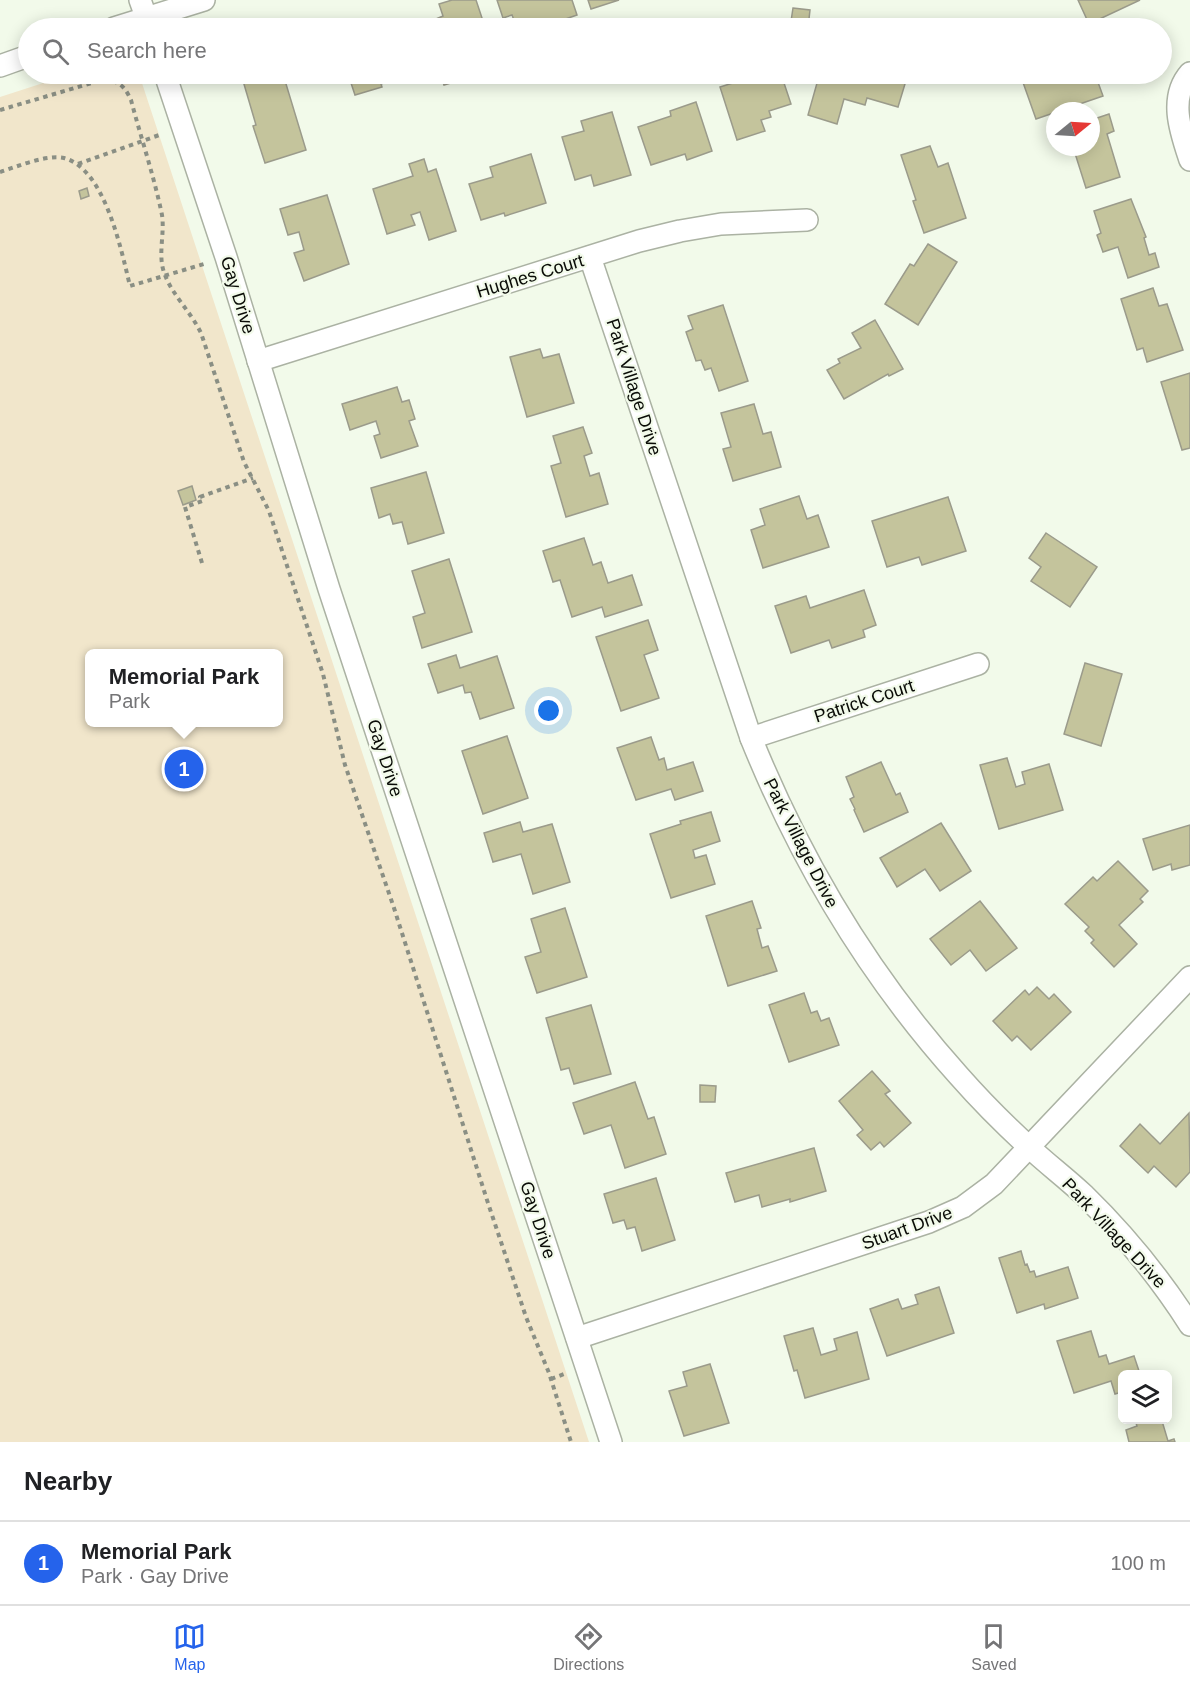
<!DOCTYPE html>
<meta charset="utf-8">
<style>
body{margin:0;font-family:Arial,sans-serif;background:#f2f2f2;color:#202124}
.controls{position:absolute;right:18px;bottom:18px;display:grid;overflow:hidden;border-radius:9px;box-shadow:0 3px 15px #0003}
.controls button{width:54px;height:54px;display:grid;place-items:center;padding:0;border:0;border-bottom:2px solid #e0e0e0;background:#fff;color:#202124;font:30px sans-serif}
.compass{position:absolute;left:1046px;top:102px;width:54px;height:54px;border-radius:50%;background:#fff;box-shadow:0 3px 15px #0003;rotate:72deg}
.you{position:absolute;left:549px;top:711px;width:21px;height:21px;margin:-15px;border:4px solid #fff;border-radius:50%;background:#1a73e8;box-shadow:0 0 0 9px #1a73e833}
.badge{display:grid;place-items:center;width:39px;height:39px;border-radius:50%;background:#2563eb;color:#fff;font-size:20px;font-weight:700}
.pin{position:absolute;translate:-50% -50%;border:3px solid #fff;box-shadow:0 2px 6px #0006}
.popup{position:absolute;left:85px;top:649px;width:198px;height:78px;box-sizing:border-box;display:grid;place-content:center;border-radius:9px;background:#fff;filter:drop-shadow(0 2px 4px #0005);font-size:20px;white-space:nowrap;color:#757577}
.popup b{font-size:22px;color:#202124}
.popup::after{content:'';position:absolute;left:50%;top:100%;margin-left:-12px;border:12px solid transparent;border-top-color:#fff}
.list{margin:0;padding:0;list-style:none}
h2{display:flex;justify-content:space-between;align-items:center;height:78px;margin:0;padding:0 24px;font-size:26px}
h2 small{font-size:20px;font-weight:400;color:#757577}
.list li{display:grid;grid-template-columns:39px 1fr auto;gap:18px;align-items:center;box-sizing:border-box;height:84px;padding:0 24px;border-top:2px solid #e0e0e0}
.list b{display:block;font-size:22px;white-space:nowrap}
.list p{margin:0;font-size:20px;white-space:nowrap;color:#757577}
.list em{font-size:20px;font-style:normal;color:#757577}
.icon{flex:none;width:33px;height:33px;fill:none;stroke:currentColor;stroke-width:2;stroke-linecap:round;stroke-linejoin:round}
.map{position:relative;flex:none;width:1190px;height:1442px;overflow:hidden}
.search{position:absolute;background:#fff;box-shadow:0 3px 15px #0003;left:18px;right:18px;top:18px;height:66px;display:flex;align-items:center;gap:15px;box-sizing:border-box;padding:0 21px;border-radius:33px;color:#757577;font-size:22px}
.sheet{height:162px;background:#fff}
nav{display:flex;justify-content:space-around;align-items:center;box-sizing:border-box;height:84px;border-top:2px solid #e0e0e0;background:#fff;font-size:16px;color:#757577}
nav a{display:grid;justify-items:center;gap:3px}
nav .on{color:#2563eb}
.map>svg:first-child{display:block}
</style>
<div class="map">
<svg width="1190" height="1442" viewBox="0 0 1190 1442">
<rect width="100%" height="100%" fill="#f2faea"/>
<!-- green -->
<path fill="#f1e6cb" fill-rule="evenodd" d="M71 74H139L589 1442H0V97ZM90 654H278V722H90Z"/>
<!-- building -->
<g fill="#c4c49c" stroke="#9b9b8b" stroke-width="1.5">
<path d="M452 0H476L483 21 478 23 480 28H427L438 25 436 19 443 16 439 4Z"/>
<path d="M497 0H572L577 15 554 23 555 28H517L512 15 503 18Z"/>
<path d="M588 0H619L591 9Z"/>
<path d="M1078 0H1140L1089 24Z"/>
<path d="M793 8 810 10 808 28H790Z"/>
<path d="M391 21 393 28H367Z"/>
<path d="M241 74H283L306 150 265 163 253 126 256 125Z"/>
<path d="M348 74H407L408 75 381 84 382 87 355 95Z"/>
<path d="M440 74H462L464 79 444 85Z"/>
<path d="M761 74H781L791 104 769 111 771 117 761 120 765 131 737 140 720 87Z"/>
<path d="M832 74H908L898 107 867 98 865 105 844 99 837 124 808 115 819 76 830 80Z"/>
<path d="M1020 74H1095L1103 96 1036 119Z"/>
<path d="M696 102 712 151 687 160 685 154 651 165 638 127 671 116 670 111Z"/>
<path d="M612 112 631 175 594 186 591 175 575 180 562 137 584 131 581 121Z"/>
<path d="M1109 114 1114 131 1107 134 1120 177 1086 188 1073 147H1091V120Z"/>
<path d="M930 146 938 167 948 163 966 218 924 233 913 201 916 200 901 155Z"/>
<path d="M531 154 546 203 505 216 504 213 481 220 469 184 493 177 490 167Z"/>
<path d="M424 159 428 172 436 169 456 231 429 240 420 212 411 215 415 225 387 234 373 189 413 176 409 164Z"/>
<path d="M87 188 89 196 81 199 79 191Z"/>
<path d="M327 195 349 264 304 281 294 253 304 250 299 232 288 235 280 209Z"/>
<path d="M1131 199 1146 237 1144 238 1149 255 1155 253 1159 267 1128 278 1118 247 1103 252 1097 235 1101 233 1094 211Z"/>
<path d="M928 244 957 262 918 325 885 304 910 264 914 266Z"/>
<path d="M1153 288 1159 306 1167 304 1183 350 1147 362 1143 348 1137 350 1121 299Z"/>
<path d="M723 305 748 381 719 391 711 368 705 370 701 360 696 361 686 332 693 329 688 316Z"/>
<path d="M875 320 903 369 889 376 888 374 844 399 827 370 840 363 838 359 861 348 852 333Z"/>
<path d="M540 349 543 358 559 354 574 403 527 417 510 357Z"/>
<path d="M1190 373V448L1182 450 1161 382Z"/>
<path d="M397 387 402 402 409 400 415 419 409 421 418 446 381 458 374 436 380 434 376 421 350 430 342 404Z"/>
<path d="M754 404 763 434 771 432 781 467 733 481 723 449 731 447 721 413Z"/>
<path d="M583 427 592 453 584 456 590 476 599 473 608 504 566 517 551 466 561 463 553 436Z"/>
<path d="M426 472 444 533 408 544 402 522 393 524 390 514 379 518 371 488Z"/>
<path d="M192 486 196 500 183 505 178 491Z"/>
<path d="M799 496 807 519 818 515 829 547 763 568 751 530 765 525 760 509Z"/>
<path d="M948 497 966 551 922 565 919 557 887 567 872 521Z"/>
<path d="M1046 533 1097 567 1070 607 1031 581 1041 567 1029 558Z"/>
<path d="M584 538 593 565 601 562 608 583 632 575 642 605 605 617 602 607 572 617 560 580 553 582 543 551Z"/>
<path d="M449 559 472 632 422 648 413 617 425 613 412 571Z"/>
<path d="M864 590 876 625 863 630 865 637 832 648 829 640 791 653 775 606 806 596 810 608Z"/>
<path d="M648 620 658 650 644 655 659 698 621 711 596 637Z"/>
<path d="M456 655 460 668 497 656 514 708 480 719 471 692 465 693 463 685 438 693 428 664Z"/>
<path d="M1085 663 1122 674 1101 746 1064 734Z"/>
<path d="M507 736 528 798 483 814 462 751Z"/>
<path d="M651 737 659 760 664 758 667 770 693 762 703 791 675 800 671 789 636 800 617 748Z"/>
<path d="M1007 758 1016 787 1025 784 1022 772 1049 764 1063 810 999 829 980 765Z"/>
<path d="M881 762 896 795 900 793 908 812 864 832 854 810 855 809 850 799 854 797 846 777Z"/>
<path d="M711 812 720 841 693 850 695 858 706 855 715 884 671 898 650 834 681 824 680 821Z"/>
<path d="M520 822 523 832 552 824 570 882 533 894 521 854 493 862 484 833Z"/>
<path d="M941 823 971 871 940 891 925 869 897 887 880 858Z"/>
<path d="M1190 825V865L1172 870 1171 864 1153 870 1143 839Z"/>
<path d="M1118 861 1148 891 1140 899 1143 902 1119 925 1137 944 1114 967 1091 943 1094 940 1085 931 1089 927 1065 904 1093 877 1097 881Z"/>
<path d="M752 901 761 928 757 929 762 948 768 946 777 971 728 986 706 916Z"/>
<path d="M980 901 1017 948 986 971 970 950 951 965 930 939Z"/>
<path d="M565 908 587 977 537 993 525 957 541 952 531 919Z"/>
<path d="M1037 987 1049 999 1054 994 1071 1012 1031 1050 1017 1036 1012 1041 993 1021 1025 990 1029 995Z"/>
<path d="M804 993 811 1013 817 1011 821 1021 829 1018 839 1045 789 1062 769 1005Z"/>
<path d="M591 1005 611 1074 574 1084 569 1068 561 1070 546 1018Z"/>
<path d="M872 1071 890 1091 885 1094 911 1123 884 1147 880 1142 871 1150 857 1135 863 1130 839 1101Z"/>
<path d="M635 1082 648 1119 654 1117 666 1154 625 1168 611 1125 584 1134 573 1103Z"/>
<path d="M700 1085 716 1086 715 1102H700Z"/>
<path d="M1189 1113 1190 1172 1176 1187 1154 1166 1148 1173 1120 1146 1140 1124 1160 1144Z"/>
<path d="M814 1148 826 1191 790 1202V1199L762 1207 759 1195 735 1202 726 1173Z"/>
<path d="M656 1178 675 1240 642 1251 635 1227 627 1229 624 1220 613 1223 604 1194Z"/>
<path d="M1021 1251 1025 1265 1027 1264 1030 1272 1034 1271 1036 1277 1068 1267 1078 1298 1045 1309 1044 1304 1017 1313 999 1258Z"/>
<path d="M939 1287 954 1333 887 1356 870 1309 898 1299 902 1309 918 1304 915 1295Z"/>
<path d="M813 1328 821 1355 837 1350 834 1339 857 1332 869 1379 805 1398 797 1370 794 1371 784 1336Z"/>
<path d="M1091 1331 1099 1357 1106 1355 1109 1364 1134 1356 1140 1374H1122V1392L1115 1394 1111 1381 1074 1393 1057 1341Z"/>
<path d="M710 1364 729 1423 684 1436 669 1391 687 1386 683 1372Z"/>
<path d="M1135 1420H1167L1162 1421 1168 1441 1174 1439 1175 1442H1129L1126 1430 1137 1426Z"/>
</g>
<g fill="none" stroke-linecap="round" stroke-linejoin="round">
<defs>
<g id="street">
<path d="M140 0 150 28"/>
<path d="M114 28 204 0"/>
<path d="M0 66 28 56"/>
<path d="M1190 73C1168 98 1181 133 1190 160"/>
<path d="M165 74 226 257 329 589 611 1442"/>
<path d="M590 257 751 738C801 862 870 977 959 1076 981 1101 1005 1125 1029 1147 1047 1164 1066 1178 1084 1195 1124 1234 1160 1278 1190 1325"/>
<path d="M258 361 639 241 680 231 721 224 807 220"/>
<path d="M751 738 978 664"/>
<path d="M577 1338 929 1222 963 1207 994 1184 1190 977"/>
</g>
</defs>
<!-- street casing -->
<use href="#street" stroke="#abb2a3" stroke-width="24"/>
<!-- path -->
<g stroke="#8a8f84" stroke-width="4" stroke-dasharray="4.5 4.5" stroke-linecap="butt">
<path d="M0 110 102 80C118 80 124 85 131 100 141 138 154 176 162 215 165 235 157 256 165 275 173 296 191 312 201 333L244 462 269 511 298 599 323 674 345 765 394 908 487 1200 526 1317 549 1373 571 1442"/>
<path d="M78 164 162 134"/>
<path d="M0 172C16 167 47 154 64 158 105 169 121 249 130 286L204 264"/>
<path d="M202 563 185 507 202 501 200 497 253 478"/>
<path d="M551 1379 564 1374"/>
</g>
<!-- street -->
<use href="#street" stroke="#fff" stroke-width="21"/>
</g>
<g text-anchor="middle" stroke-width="4.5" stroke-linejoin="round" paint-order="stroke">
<!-- street labels -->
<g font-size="18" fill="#0a0c07" stroke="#f2faea">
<text transform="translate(530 276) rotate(-17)" y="6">Hughes Court</text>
<text transform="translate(238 295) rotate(73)" y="6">Gay Drive</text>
<text transform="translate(634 387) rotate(72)" y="6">Park Village Drive</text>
<text transform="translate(864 701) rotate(-18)" y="6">Patrick Court</text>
<text transform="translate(385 758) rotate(72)" y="6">Gay Drive</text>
<text transform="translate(801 843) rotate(63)" y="6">Park Village Drive</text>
<text transform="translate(538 1220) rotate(72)" y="6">Gay Drive</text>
<text transform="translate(907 1228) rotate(-20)" y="6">Stuart Drive</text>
<text transform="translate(1114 1233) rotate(47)" y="6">Park Village Drive</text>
</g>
</g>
</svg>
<div class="controls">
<button><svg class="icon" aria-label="layers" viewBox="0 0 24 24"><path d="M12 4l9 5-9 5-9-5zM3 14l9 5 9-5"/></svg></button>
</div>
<svg class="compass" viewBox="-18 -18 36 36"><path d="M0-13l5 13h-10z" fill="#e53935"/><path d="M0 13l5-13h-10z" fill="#757577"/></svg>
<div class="you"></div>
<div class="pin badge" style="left:184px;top:769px">1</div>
<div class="popup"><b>Memorial Park</b>Park</div>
<div class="search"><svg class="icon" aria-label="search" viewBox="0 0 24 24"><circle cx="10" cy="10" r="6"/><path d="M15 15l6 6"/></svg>Search here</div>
</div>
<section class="sheet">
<h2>Nearby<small></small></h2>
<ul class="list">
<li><span class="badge">1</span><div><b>Memorial Park</b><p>Park · Gay Drive</p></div><em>100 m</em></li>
</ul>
</section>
<nav>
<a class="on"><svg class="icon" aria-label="map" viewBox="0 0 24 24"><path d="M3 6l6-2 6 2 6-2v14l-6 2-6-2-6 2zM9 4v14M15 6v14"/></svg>Map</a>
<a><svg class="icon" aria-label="directions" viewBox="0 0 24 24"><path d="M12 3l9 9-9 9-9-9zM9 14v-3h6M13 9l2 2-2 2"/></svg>Directions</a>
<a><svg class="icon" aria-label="saved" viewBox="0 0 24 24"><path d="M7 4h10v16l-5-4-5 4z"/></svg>Saved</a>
</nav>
